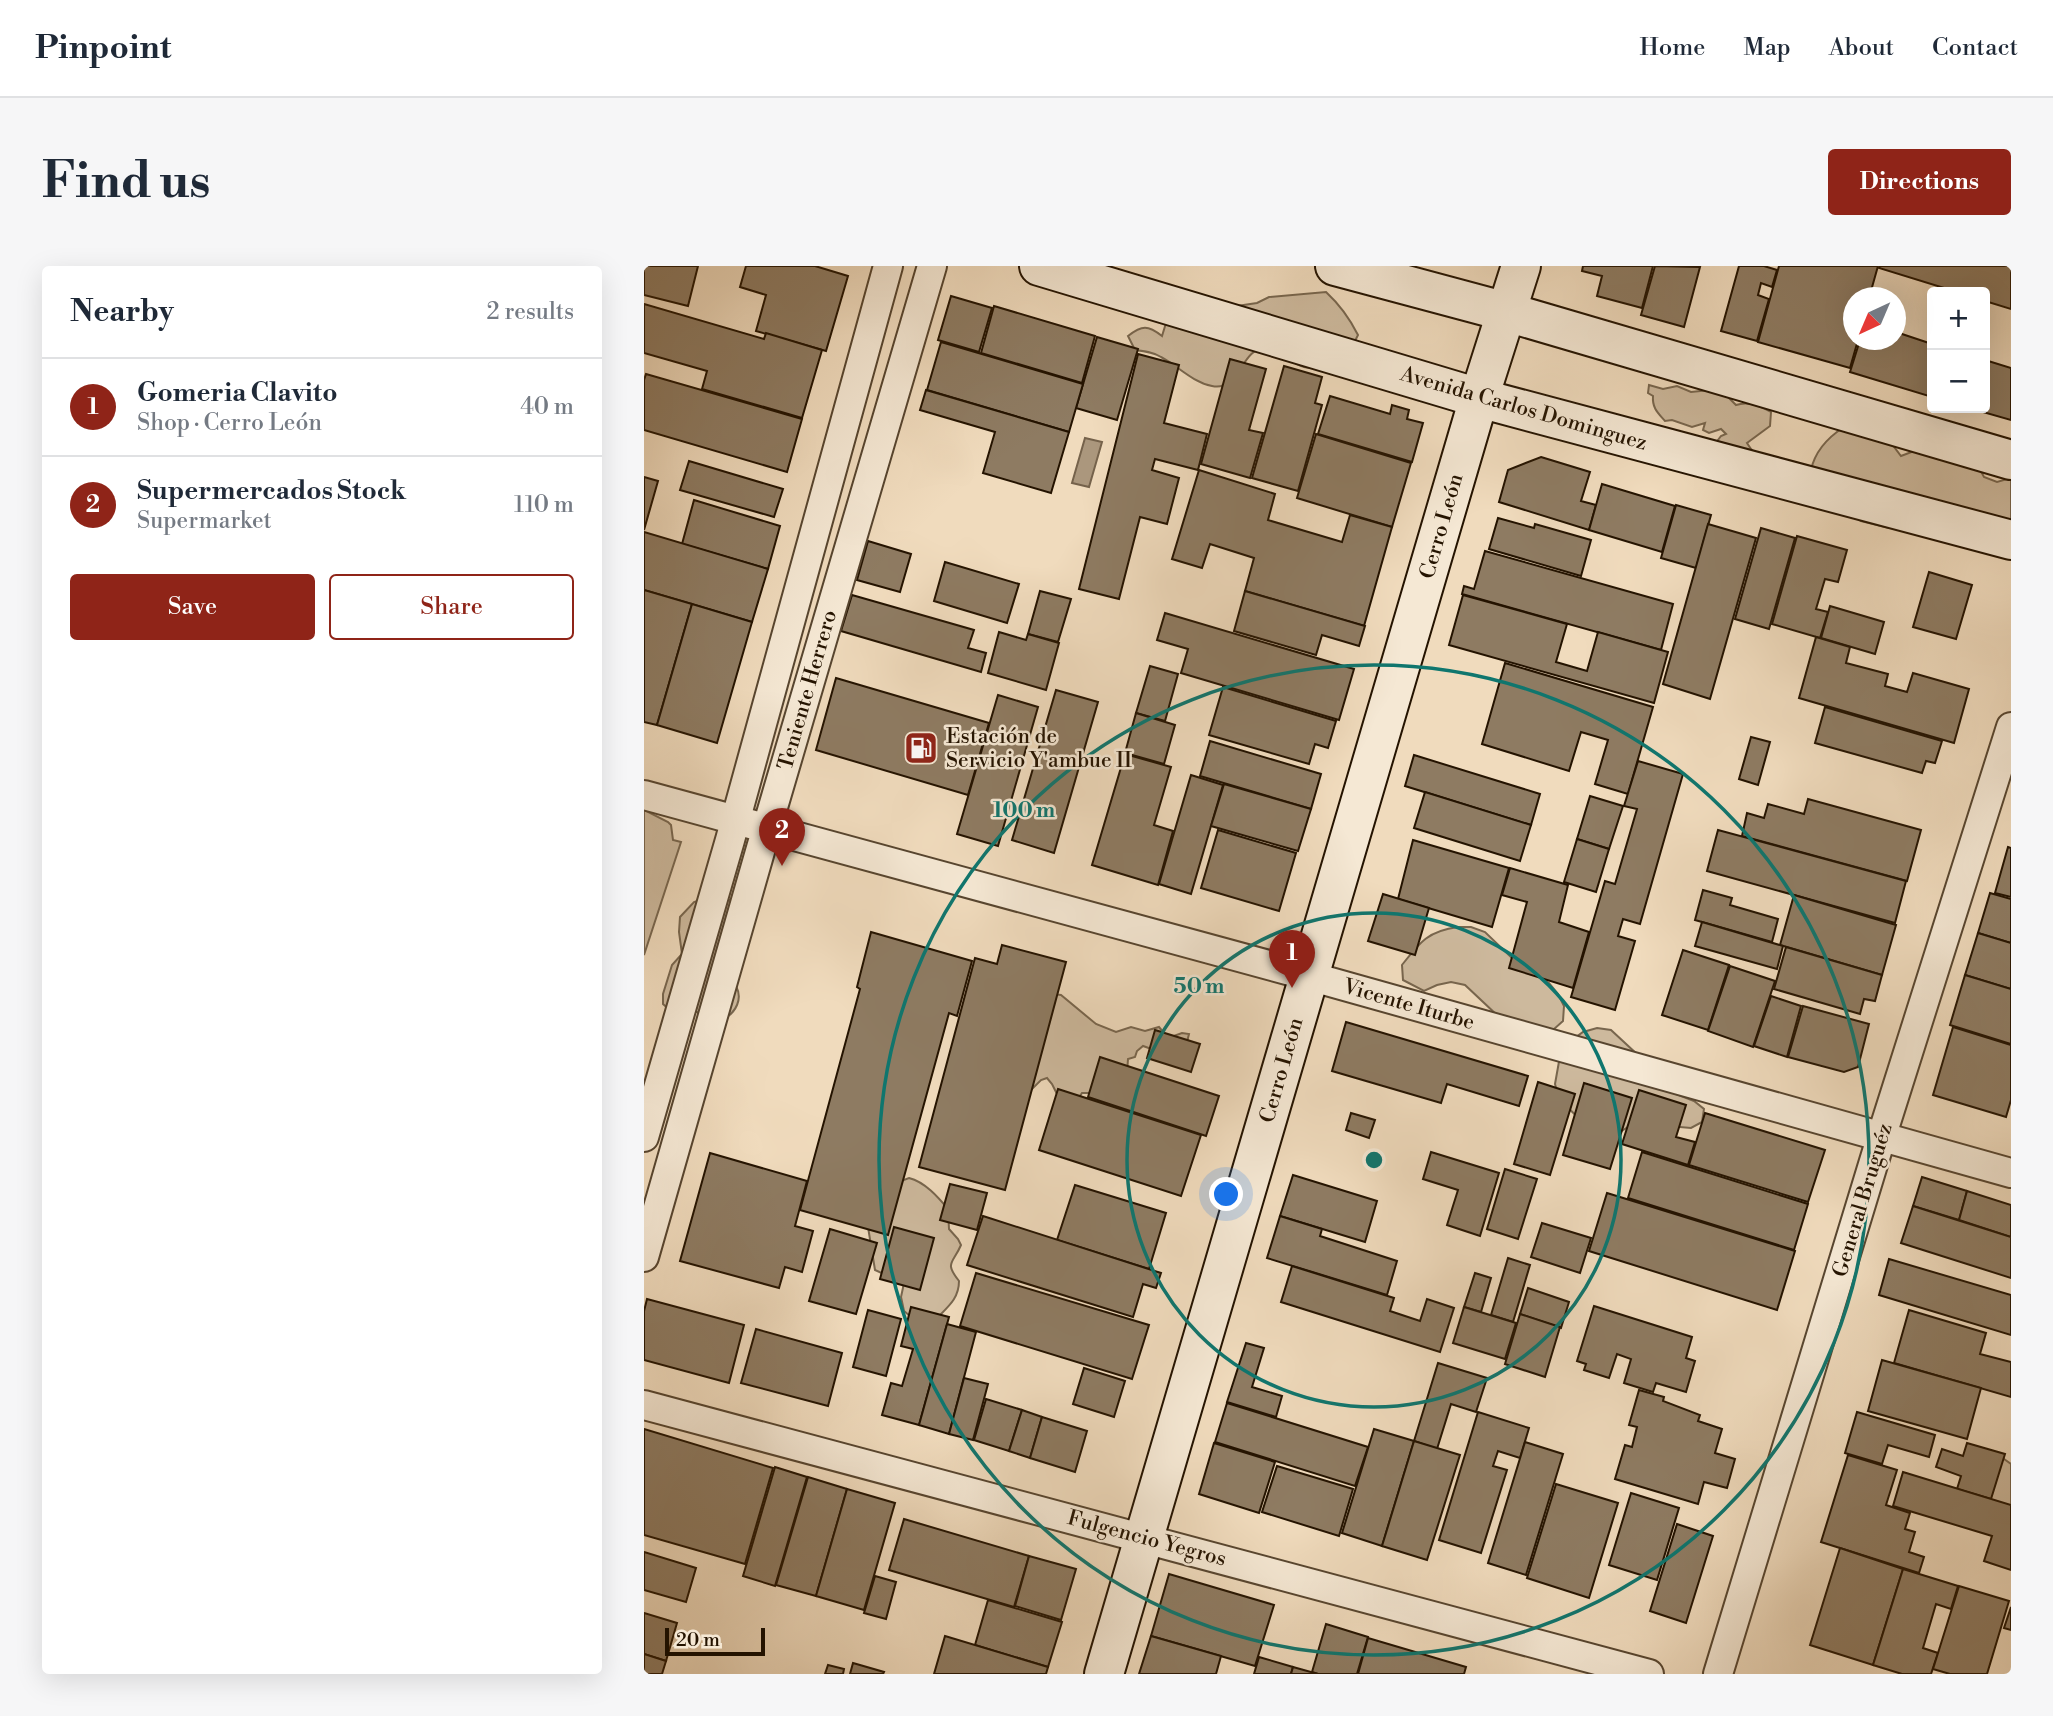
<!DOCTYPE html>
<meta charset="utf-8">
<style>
body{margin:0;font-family:"Libre Bodoni",serif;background:#f6f6f7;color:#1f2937}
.controls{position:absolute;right:21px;top:21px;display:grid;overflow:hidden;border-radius:7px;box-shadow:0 7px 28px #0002}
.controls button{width:63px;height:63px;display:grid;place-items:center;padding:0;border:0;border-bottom:2px solid #e0e1e3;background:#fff;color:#1f2937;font:35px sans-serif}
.compass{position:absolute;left:1199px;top:21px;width:63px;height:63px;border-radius:50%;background:#fff;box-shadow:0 7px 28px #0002;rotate:224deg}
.scale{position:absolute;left:21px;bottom:18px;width:100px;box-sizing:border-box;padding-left:7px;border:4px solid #241300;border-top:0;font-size:19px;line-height:24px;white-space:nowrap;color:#241300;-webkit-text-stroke:5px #f5e8d4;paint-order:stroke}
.you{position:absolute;left:583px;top:929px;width:24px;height:24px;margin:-18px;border:5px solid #fff;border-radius:50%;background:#1a73e8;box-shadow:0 0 0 10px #1a73e833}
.badge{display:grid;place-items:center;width:46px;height:46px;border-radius:50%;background:#8f2418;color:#fff;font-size:23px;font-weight:700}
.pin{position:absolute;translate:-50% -58px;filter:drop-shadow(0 2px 4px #0008)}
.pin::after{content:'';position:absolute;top:37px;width:24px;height:21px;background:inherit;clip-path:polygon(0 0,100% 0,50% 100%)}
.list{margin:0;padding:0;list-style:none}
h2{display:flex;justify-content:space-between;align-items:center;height:91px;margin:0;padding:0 28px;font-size:30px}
h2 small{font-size:23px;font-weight:400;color:#747a83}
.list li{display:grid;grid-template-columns:46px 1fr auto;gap:21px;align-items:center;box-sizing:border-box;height:98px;padding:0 28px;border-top:2px solid #e0e1e3}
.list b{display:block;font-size:26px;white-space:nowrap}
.list p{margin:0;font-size:23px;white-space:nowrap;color:#747a83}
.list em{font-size:23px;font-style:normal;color:#747a83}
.actions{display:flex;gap:14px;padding:21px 28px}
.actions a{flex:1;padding:16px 0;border:2px solid #8f2418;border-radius:7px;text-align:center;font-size:24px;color:#8f2418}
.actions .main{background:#8f2418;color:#fff}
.map{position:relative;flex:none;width:1367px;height:1408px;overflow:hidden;border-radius:7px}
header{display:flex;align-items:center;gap:42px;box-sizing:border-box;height:98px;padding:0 35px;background:#fff;border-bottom:2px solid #e0e1e3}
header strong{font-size:33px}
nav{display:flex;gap:38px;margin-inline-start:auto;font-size:24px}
.intro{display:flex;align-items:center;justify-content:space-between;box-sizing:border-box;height:168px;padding:0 42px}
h1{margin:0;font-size:49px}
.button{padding:18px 32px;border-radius:7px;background:#8f2418;color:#fff;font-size:24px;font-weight:700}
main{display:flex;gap:42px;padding:0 42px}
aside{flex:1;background:#fff;border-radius:7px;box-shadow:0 7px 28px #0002}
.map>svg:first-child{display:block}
</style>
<header>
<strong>Pinpoint</strong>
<nav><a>Home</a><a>Map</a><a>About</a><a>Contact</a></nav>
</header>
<div class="intro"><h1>Find us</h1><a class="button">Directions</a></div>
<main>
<aside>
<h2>Nearby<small>2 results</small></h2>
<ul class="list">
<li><span class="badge">1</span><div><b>Gomeria Clavito</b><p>Shop · Cerro León</p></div><em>40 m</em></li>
<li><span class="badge">2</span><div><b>Supermercados Stock</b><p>Supermarket</p></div><em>110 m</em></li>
</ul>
<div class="actions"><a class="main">Save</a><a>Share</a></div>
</aside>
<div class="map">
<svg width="1367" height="1408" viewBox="0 0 1367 1408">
<rect width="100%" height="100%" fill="#f0dbbd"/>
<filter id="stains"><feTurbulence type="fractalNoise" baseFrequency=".00286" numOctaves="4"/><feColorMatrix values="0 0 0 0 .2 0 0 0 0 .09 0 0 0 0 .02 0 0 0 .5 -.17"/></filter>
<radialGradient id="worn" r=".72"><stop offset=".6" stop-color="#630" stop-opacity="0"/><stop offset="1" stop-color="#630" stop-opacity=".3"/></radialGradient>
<!-- green -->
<g fill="#cdb99d" stroke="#78664e" stroke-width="2">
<path d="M682 26C695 38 706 53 714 69L702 93C692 97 670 104 660 101 646 98 636 82 621 82 597 82 596 126 568 120 548 116 534 100 517 91 509 86 500 85 491 84L484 70C498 59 504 59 518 70L522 57 586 41 613 37 625 31Z"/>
<path d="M1005 119 1019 123 1033 120 1047 126 1076 123 1092 139C1103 135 1117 140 1127 146L1126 160 1103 177 1107 183 1118 194 1068 182 1077 170 1082 168 1077 163 1065 167 1059 164 1061 157 1048 161 1028 154 1021 155C1014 147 1008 142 1009 130L1004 127Z"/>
<path d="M1200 161 1241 169 1257 190 1283 180 1333 198 1340 211 1353 216 1367 212V287L1271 253 1245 262 1217 255 1205 247 1167 204C1171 185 1183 172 1200 161Z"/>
<path d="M0 544 24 556 27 559 29 574 37 576 0 689Z"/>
<path d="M65 631 94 635 110 657 92 720C99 733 92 746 80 753L67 751 53 746H28L19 738V728L28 699 38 688 35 666 36 651 50 636Z"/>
<path d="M814 661H827L841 666 870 694 905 717 914 728 920 740 919 755 909 764 854 750 821 719 807 716 793 719 780 725 759 714 758 699C776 676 784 665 814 661Z"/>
<path d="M409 728 417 729 452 758 472 766 487 761 501 765 515 761 524 772 538 767 545 768 543 776 513 785 499 780 493 785 491 791 484 793 483 807 460 813 445 827H438L434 833 414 830 408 818 403 812 397 814 382 829Z"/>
<path d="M953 762 967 764 1009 803 1024 825 1050 835 1060 843 1058 856 1047 862 990 857 967 872 952 869 915 833 911 818 916 790 928 774 939 766Z"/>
<path d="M265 912C281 916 294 931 304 943L305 963 314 973 317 979C309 998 300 996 315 1015 315 1031 306 1039 295 1050H266L260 1045 257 1031 260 1017 231 1004 224 961 257 915Z"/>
<path d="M1353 1188 1367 1198V1270L1352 1239 1331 1218Z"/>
</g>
<!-- water -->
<path fill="#ab977d" stroke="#75624b" stroke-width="2" d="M441 172 458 176 445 221 428 217Z"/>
<!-- building -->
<g fill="#8e7b62" stroke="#241300" stroke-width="2">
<path d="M0 0H54L44 40 0 29Z"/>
<path d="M102 0H171L204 10 182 85 112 65 122 29 96 21Z"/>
<path d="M939 0H1009L998 42 953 30 958 10 938 5Z"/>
<path d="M1011 0 1056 1 1040 61 997 49Z"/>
<path d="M1095 0H1120L1133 4 1128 21 1117 17 1114 29 1125 33 1113 75 1077 65Z"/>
<path d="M1135 0H1234L1225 32H1210V74H1214L1206 102 1114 76Z"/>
<path d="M1236 0H1367V43L1341 35V26H1313L1235 2Z"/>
<path d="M307 30 348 42 335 86 294 74Z"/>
<path d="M0 38 120 73 122 67 178 84 158 152 58 123 63 105 0 87Z"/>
<path d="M350 40 451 70 438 117 337 87Z"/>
<path d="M1252 66 1288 78V131L1206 106 1216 74H1252Z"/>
<path d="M453 71 494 83 473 154 432 142Z"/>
<path d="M297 76 439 118 425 166 283 124Z"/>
<path d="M494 88 535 99 520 157 563 168 554 204 511 193 508 204 535 212 523 258 496 251 475 333 435 323Z"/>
<path d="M586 93 622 103 605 164 619 167 606 212 557 198Z"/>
<path d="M1341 94 1367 102V154L1325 142H1341Z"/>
<path d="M640 100 678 111 671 137 678 139 654 225 608 212Z"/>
<path d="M2 108 158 153 143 206 0 164V114Z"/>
<path d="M282 124 425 166 407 227 339 207 351 166 276 144Z"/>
<path d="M686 130 746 148 748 139 765 144 763 153 779 157 768 196 674 168Z"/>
<path d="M672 168 767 197 748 261 653 232Z"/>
<path d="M897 191 946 206 937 235 952 239 945 264 855 236 864 204Z"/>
<path d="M45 195 139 223 130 251 36 224Z"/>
<path d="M555 204 631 228 624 254 698 276 706 249 748 261 720 360 601 325 610 292 566 278 558 302 528 293Z"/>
<path d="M0 211 14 215 0 264Z"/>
<path d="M958 218 1031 240 1018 286 945 264Z"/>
<path d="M50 234 136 260 124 303 38 278Z"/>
<path d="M1032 239 1067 249 1052 302 1017 292Z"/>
<path d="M854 252 890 262 891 258 947 274 937 310 845 283Z"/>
<path d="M1064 258 1112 272 1066 433 1019 418Z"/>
<path d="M1117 262 1151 272 1125 363 1091 353Z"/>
<path d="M0 266 124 303 108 356 0 324Z"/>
<path d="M1153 270 1203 284 1194 316 1181 313 1172 343 1184 346 1176 372 1128 358Z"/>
<path d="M224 275 267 288 256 326 213 314Z"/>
<path d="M841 285 1029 338 1017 384 818 328 820 320 830 323Z"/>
<path d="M301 296 375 318 363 357 290 335Z"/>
<path d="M1285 306 1328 319 1312 373 1269 361Z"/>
<path d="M0 324 48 338 13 459 0 456Z"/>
<path d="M396 325 427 333 414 376 384 368Z"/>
<path d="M601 325 721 360 715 380 678 369 672 389 590 365Z"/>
<path d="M208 329 330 364 324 382 342 387 337 406 197 365Z"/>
<path d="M819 329 923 358 912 396 943 405 954 366 1024 386 1010 437 805 379Z"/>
<path d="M48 338 108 356 73 477 13 459Z"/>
<path d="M1186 340 1240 356 1231 388 1177 372Z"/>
<path d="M521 347 710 403 695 454 537 407 544 383 513 374Z"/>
<path d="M355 366 382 374 384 368 415 377 402 424 344 407Z"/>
<path d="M1172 371 1206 381 1202 397 1244 408 1241 420 1263 426 1269 407 1325 423 1310 477 1155 432Z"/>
<path d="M861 397 1009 441 984 528 951 518 964 474 937 466 925 505 838 478Z"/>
<path d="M506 400 534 408 521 455 492 447Z"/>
<path d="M192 412 345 457 324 529 172 484Z"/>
<path d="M579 421 692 455 684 482 671 478 665 498 565 469Z"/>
<path d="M412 424 454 436 410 587 368 574Z"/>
<path d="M354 429 394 441 354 580 313 568Z"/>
<path d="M1181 441 1298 475 1291 497 1282 495 1278 507 1171 477Z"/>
<path d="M492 447 531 459 520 498 481 487Z"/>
<path d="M1107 471 1126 476 1114 519 1095 513Z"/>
<path d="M566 475 677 508 667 543 556 510Z"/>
<path d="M481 488 527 501 510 559 529 565 514 619 448 599Z"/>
<path d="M770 489 896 528 887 559 761 520Z"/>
<path d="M994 495 1039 508 996 658 979 653 974 670 991 675 971 744 927 731 961 615 971 618 993 543 980 540Z"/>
<path d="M547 509 579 519 547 628 515 618Z"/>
<path d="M580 518 667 543 654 585 567 560Z"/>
<path d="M781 526 887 559 876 595 770 562Z"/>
<path d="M946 530 979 540 965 583 933 573Z"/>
<path d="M1164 533 1277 564 1263 615 1098 570 1103 547 1120 552 1124 538 1160 548Z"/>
<path d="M574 564 652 587 635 645 557 622Z"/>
<path d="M1074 564 1262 615 1251 657 1063 605Z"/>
<path d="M933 573 965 583 952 626 920 616Z"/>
<path d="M769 574 865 602 848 661 754 633Z"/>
<path d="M1364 581 1367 582V631L1351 627Z"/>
<path d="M866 602 924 619 915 656 945 666 929 722 865 702 883 636 858 629Z"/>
<path d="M1059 624 1088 632 1086 639 1134 653 1128 676 1051 654Z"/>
<path d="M1346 627 1367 633V677L1334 667Z"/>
<path d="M739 628 785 642 771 689 724 675Z"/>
<path d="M1150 629 1252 659 1238 709 1136 679Z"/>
<path d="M1058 656 1139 680 1133 703 1051 680Z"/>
<path d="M227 666 328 695 313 750 305 747 244 969 156 944 216 723 213 721Z"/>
<path d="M1334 667 1367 677V723L1321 709Z"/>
<path d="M358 679 422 696 361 924 275 901 331 692 353 698Z"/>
<path d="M1142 681 1238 709 1231 735 1220 733 1216 748 1130 723Z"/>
<path d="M1039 684 1085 699 1064 764 1018 749Z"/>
<path d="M1086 700 1131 715 1109 781 1064 765Z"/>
<path d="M1321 709 1367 723V778L1306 759Z"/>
<path d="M1127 730 1157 740 1143 791 1110 780Z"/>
<path d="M1159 740 1225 758 1214 801 1200 806 1144 791Z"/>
<path d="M702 756 884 810 875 840 803 818 797 837 688 805Z"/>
<path d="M1309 761 1367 779V834L1362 851 1289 829Z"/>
<path d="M511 764 556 778 547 806 503 792Z"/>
<path d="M456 791 575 830 562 870 444 831Z"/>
<path d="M894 816 931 828 906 909 870 898Z"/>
<path d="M940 817 988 832 966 903 919 889Z"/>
<path d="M414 823 557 869 537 930 395 884Z"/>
<path d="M995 824 1042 839 1032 871 1051 876 1044 899 978 878Z"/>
<path d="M707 847 731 854 725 872 702 864Z"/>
<path d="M1061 847 1181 884 1164 936 1045 899Z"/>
<path d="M787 886 855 907 836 970 803 959 814 924 779 913Z"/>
<path d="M998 886 1164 938 1150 984 984 932Z"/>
<path d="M66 887 163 915 151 960 169 965 158 1006 141 1001 135 1022 36 995Z"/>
<path d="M861 903 893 913 874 973 843 963Z"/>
<path d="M649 909 733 935 721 976 636 950Z"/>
<path d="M1278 911 1323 925 1315 954 1269 940Z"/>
<path d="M306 918 343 927 333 964 296 954Z"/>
<path d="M431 919 522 947 505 1003 413 974Z"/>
<path d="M1323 925 1367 939V971L1315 954Z"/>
<path d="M963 927 1151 985 1133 1044 945 985Z"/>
<path d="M1269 940 1367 971V1012L1257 977Z"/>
<path d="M339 950 517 1007 512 1022 499 1018 489 1051 323 999Z"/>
<path d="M636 950 678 963 676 970 753 995 743 1029 623 992Z"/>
<path d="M898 957 947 972 936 1007 887 991Z"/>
<path d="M250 961 290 972 276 1024 236 1013Z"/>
<path d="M186 963 233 977 212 1048 165 1035Z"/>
<path d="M864 992 886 999 869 1056 847 1049Z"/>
<path d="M1245 993 1367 1029V1069L1235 1029Z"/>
<path d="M648 1000 750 1032 746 1045 776 1055 783 1033 810 1042 796 1086 637 1036Z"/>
<path d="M332 1007 505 1059 488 1113 316 1060Z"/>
<path d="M831 1007 847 1012 837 1046 820 1041Z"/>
<path d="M884 1022 925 1036 917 1062 876 1048Z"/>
<path d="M3 1033 100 1059 85 1117 0 1094V1045Z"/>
<path d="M950 1040 1048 1071 1042 1092 1051 1095 1042 1126 1012 1117 1009 1126 980 1117 987 1093 973 1088 965 1112 940 1104 942 1098 933 1095Z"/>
<path d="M267 1041 305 1051 275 1159 238 1149 247 1117 258 1120 269 1083 257 1080Z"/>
<path d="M820 1041 872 1057 861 1093 809 1077Z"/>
<path d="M224 1044 257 1053 242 1110 209 1101Z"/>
<path d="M1265 1044 1342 1067 1336 1088 1367 1096V1131L1250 1097Z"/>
<path d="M876 1048 916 1061 901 1111 861 1098Z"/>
<path d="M303 1058 332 1066 305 1168 275 1159Z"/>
<path d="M112 1063 198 1087 184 1140 97 1117Z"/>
<path d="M602 1077 620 1082 608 1121 638 1130 632 1151 583 1136Z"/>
<path d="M1238 1094 1337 1122 1323 1173 1224 1145Z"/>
<path d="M794 1097 843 1112 832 1146 807 1138 793 1183 770 1175Z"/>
<path d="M440 1102 481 1115 470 1151 429 1138Z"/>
<path d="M320 1112 344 1118 329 1174 305 1168Z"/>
<path d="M995 1124 1020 1131 1019 1135 1056 1149 1054 1155 1078 1163 1071 1187 1091 1193 1083 1222 1060 1216 1054 1238 971 1213 981 1179 988 1181 993 1161 985 1159Z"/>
<path d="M342 1133 378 1144 365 1185 330 1174Z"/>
<path d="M583 1137 724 1181 711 1220 571 1176Z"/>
<path d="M378 1144 398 1151 386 1192 365 1185Z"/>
<path d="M834 1146 885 1162 876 1192 854 1185 849 1200 863 1204 837 1287 795 1274Z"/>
<path d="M1213 1146 1291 1169 1285 1191 1244 1179 1238 1198 1201 1187Z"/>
<path d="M398 1151 443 1165 431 1206 386 1192Z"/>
<path d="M0 1163 129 1202 101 1298 0 1269Z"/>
<path d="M730 1163 770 1175 738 1280 698 1267Z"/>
<path d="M770 1175 816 1189 783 1294 738 1280Z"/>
<path d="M881 1176 919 1188 882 1309 844 1297Z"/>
<path d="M570 1177 631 1196 615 1247 555 1228Z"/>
<path d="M1323 1177 1361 1188 1347 1233 1313 1223 1317 1210 1292 1201 1298 1183 1319 1190Z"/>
<path d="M1204 1189 1253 1204 1242 1239 1266 1247 1261 1263 1271 1266 1265 1286 1280 1291 1275 1307 1177 1276Z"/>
<path d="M633 1200 709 1223 695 1270 618 1246Z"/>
<path d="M131 1201 163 1211 131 1320 99 1310Z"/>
<path d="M1259 1206 1367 1239V1304L1340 1295 1348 1270 1249 1240Z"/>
<path d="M164 1211 203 1223 172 1330 132 1319Z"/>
<path d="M912 1218 974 1237 945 1332 883 1312Z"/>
<path d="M203 1223 251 1237 220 1344 172 1330Z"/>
<path d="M987 1227 1035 1242 1013 1314 965 1299Z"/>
<path d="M260 1253 385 1290 370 1341 245 1304Z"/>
<path d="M1033 1258 1069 1270 1042 1357 1006 1345Z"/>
<path d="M1196 1282 1259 1303 1229 1399 1166 1379Z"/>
<path d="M0 1286 52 1302 42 1336 0 1324Z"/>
<path d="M385 1290 432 1303 417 1354 371 1340Z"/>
<path d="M1259 1303 1314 1320 1307 1343 1292 1338 1279 1382 1294 1387 1287 1408H1258L1229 1399Z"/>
<path d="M525 1308 630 1339 611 1400 507 1370Z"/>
<path d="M231 1310 252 1316 242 1353 220 1347Z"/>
<path d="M1315 1320 1365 1335 1343 1408H1306L1289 1403Z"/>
<path d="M344 1334 418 1356 404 1401 331 1379Z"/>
<path d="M1367 1341V1364L1360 1362Z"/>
<path d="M0 1347 33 1357 22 1395 0 1388Z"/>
<path d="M682 1358 724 1371 713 1408H674L668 1406Z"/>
<path d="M301 1370 404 1401 402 1408H290Z"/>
<path d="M507 1370 577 1390 572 1408H495Z"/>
<path d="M724 1372 822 1401 820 1408H714Z"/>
<path d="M0 1388 22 1395 18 1408H0Z"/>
<path d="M615 1391 649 1401 647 1408H610Z"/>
<path d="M209 1397 240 1406 239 1408H206Z"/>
<path d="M184 1399 200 1403 199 1408H181Z"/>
<path d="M649 1401 674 1408H647Z"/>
</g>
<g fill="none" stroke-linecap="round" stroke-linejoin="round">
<defs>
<g id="street">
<path d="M0 529 665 710 1367 907"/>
<path d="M0 871 86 574 244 0"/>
<path d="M0 991 117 582 288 0"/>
<path d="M0 1139 1005 1408"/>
<path d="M1074 1408 1238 869 1367 461"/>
</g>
<g id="secondary">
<path d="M395 0 835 132 1367 274"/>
<path d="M691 0 863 46 1367 194"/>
<path d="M460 1408 835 132 877 0"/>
</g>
</defs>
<!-- street casing -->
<use href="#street" stroke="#57452f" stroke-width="32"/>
<!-- secondary casing -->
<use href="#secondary" stroke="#241300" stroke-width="42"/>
<!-- street -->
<use href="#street" stroke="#f5e8d4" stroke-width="28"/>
<!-- secondary -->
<use href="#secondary" stroke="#f5e8d4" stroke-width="38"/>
</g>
<!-- distance rings -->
<g fill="none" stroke="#0f766e" stroke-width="3.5">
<circle cx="730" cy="894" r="247"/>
<circle cx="730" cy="894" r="495"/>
</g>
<!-- icons -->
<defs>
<symbol id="fuel-square" viewBox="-11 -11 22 22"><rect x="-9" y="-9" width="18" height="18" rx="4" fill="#8f2418" stroke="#f5e8d4"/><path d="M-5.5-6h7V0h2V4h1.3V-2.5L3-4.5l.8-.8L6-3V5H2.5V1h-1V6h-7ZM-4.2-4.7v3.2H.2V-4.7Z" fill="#fff"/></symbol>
</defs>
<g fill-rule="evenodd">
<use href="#fuel-square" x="258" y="463" width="38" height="38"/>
</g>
<g text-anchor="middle" stroke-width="5" stroke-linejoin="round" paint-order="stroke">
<!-- street labels -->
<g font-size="21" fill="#241300" stroke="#f5e8d4">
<text transform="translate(880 142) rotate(16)" y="7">Avenida Carlos Dominguez</text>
<text transform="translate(797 260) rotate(-74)" y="7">Cerro León</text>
<text transform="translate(163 424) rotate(-74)" y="7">Teniente Herrero</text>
<text transform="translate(765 738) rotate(16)" y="7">Vicente Iturbe</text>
<text transform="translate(637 804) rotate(-74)" y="7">Cerro León</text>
<text transform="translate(1218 934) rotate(-73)" y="7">General Bruguéz</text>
<text transform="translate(503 1272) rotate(15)" y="7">Fulgencio Yegros</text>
</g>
<!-- poi labels -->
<g font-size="21" fill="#241300" stroke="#f5e8d4" text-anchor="start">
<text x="302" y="477">Estación de<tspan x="302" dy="24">Servicio Y'ambue II</tspan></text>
</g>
</g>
<circle cx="730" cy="894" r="10" fill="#0f766e" stroke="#f5e8d4" stroke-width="3.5"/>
<g font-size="21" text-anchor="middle" font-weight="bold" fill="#0f766e" stroke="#f5e8d4" stroke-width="5" stroke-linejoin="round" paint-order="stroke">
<text x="380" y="551">100 m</text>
<text x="555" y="727">50 m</text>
</g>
<rect width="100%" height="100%" filter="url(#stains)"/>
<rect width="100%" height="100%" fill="url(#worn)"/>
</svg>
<div class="controls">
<button>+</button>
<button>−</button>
</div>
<svg class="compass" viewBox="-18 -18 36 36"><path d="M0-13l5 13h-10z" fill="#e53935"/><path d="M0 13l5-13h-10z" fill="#747a83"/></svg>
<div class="scale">20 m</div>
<div class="you"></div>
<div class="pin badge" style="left:648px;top:722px">1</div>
<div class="pin badge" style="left:138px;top:600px">2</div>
</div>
</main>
